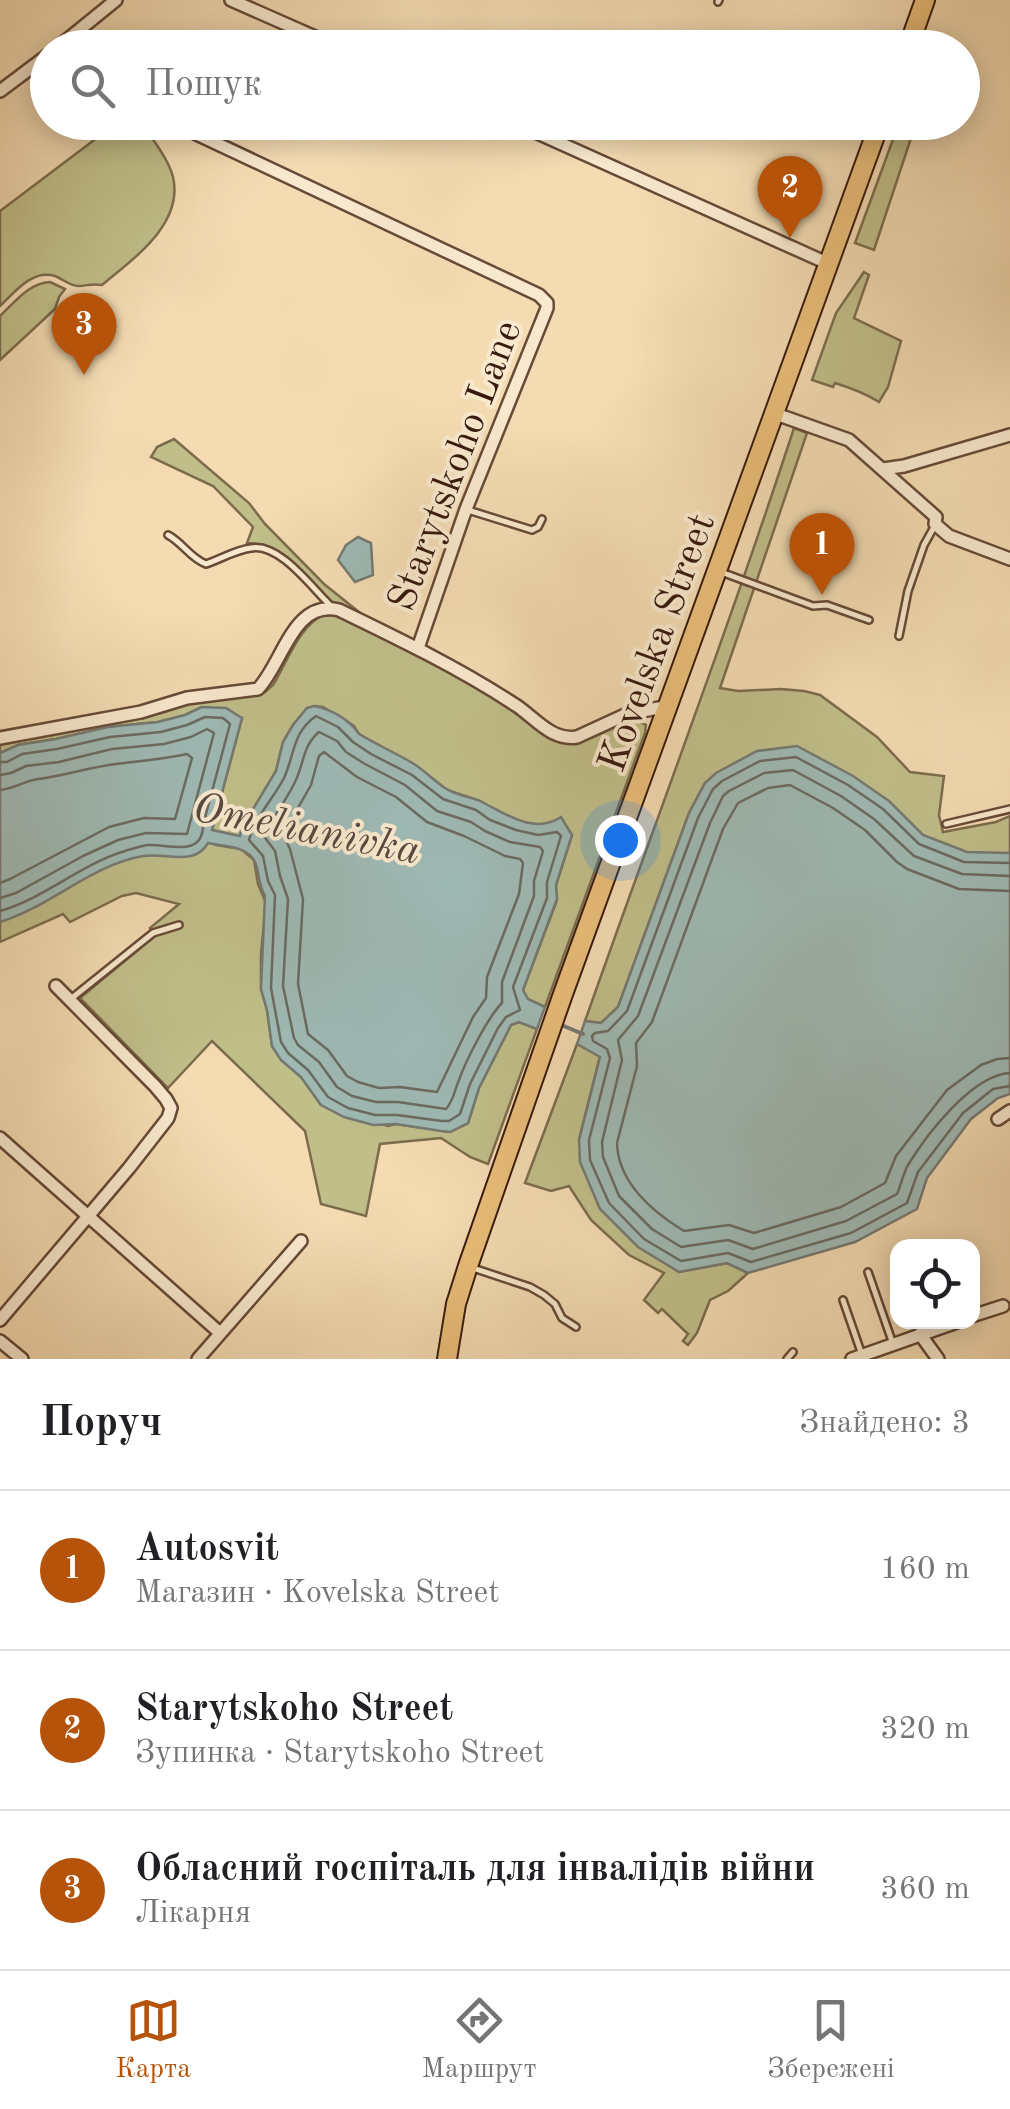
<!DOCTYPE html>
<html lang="uk">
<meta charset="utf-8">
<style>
body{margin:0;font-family:"Old Standard TT",serif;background:#f6f6f6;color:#202124}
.controls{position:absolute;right:30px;bottom:30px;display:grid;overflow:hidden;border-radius:20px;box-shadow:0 5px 25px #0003}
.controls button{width:90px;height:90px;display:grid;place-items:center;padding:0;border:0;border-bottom:2px solid #e0e0e0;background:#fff;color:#202124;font:50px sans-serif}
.you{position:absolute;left:620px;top:840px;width:35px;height:35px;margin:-25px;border:8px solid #fff;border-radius:50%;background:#1a73e8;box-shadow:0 0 0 15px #1a73e833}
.badge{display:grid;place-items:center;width:65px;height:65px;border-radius:50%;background:#b45309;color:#fff;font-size:32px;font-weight:700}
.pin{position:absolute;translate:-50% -82px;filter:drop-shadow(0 2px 5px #0008)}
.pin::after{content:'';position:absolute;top:52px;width:35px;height:30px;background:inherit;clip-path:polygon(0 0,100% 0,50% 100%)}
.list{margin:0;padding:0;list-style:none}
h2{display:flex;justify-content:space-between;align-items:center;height:130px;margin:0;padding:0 40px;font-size:42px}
h2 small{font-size:32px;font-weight:400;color:#757577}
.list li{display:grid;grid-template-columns:65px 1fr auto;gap:30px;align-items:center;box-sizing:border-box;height:160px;padding:0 40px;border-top:2px solid #e0e0e0}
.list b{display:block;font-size:38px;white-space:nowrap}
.list p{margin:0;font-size:32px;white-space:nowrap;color:#757577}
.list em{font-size:32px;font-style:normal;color:#757577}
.icon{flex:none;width:55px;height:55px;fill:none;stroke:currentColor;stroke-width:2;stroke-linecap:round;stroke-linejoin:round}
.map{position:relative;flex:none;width:1010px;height:1359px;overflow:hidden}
.search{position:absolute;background:#fff;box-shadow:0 5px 25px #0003;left:30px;right:30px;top:30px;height:110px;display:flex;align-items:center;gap:25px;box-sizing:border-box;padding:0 35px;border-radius:55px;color:#757577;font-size:38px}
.sheet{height:610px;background:#fff}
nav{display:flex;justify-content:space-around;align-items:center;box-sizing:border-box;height:140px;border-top:2px solid #e0e0e0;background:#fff;font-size:28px;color:#757577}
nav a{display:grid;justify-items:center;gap:5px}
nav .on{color:#b45309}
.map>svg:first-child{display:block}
</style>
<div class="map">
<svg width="1010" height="1359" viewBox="0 0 1010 1359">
<rect width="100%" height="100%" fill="#f4dbb2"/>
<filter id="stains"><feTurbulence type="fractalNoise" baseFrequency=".002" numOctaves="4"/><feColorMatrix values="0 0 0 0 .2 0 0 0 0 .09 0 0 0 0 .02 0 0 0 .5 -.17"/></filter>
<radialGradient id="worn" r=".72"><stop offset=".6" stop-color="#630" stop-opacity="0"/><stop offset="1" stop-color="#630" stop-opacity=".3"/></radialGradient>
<!-- green -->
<g fill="#c0be89" stroke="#7c6c4c" stroke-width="2.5">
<path d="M118 122 141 123C152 138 169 160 173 177 184 224 133 259 102 285 92 283 87 286 78 286 70 286 63 279 55 276 32 269 15 292 0 306V211Z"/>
<path d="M899 123H916L874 250 855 243Z"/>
<path d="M864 272 869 275 854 318 901 341 888 387 879 402C865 393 851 388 835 383L833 387 812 380 836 313Z"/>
<path d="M50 282 65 289 59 297 55 309 0 360V316C15 302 29 283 50 282Z"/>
<path d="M794 428 807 433 720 688 738 691 781 689 804 691 820 695 877 737 910 772 944 776 939 815 943 832 996 822 1010 816V876L705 783 689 813 618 1007 601 1023 585 1021C655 823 729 627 794 428Z"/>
<path d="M174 439 249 503 265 524 324 584 359 612 356 616C349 613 341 610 335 605 304 581 291 544 247 543L253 527 213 486 151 457 157 447Z"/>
<path d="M327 613 337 614C399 643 461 672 517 710 537 723 552 744 577 744L634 719 646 725 645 733 545 1007 527 999 523 990 557 900 556 885 572 835 553 822 539 825 518 821 495 811 480 801 447 790 418 767 359 734 354 726 343 719 323 707 315 706 307 708 293 725 283 742 276 771 252 811 243 821 240 837 212 830 242 718 202 707 185 715 158 722 108 727 56 739 18 745 0 753V745L143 718 192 703 265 692 273 685C288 661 299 624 327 613Z"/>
<path d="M207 840 216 845 241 849 254 860 258 884 266 903 261 954V989L267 1010 272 1046 281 1060 301 1077 321 1105 388 1126 396 1124 450 1132 468 1123 479 1088 511 1025 519 1022 537 1029 488 1164 470 1157 441 1138 380 1144 366 1216 321 1204 305 1131 212 1041 168 1088 80 998 154 937 150 928 179 904 136 893 122 896 70 922 63 914 0 942V917L114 857Z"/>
<path d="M577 1044 600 1056 579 1140 679 1272 727 1263 748 1273 728 1291 710 1300 697 1333 688 1345 683 1341 688 1334 662 1309 658 1313 644 1300 664 1273 629 1255 591 1220 569 1186 551 1191 525 1183Z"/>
</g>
<!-- water -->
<g fill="#9eb9b4" stroke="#757972" stroke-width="2.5">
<path d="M358 537 371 543 373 575 355 582 338 560 346 545Z"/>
<path d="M314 706C331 709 350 720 359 734 377 745 396 753 414 764 425 771 434 781 445 788 456 796 470 796 482 802 506 814 534 835 561 817L572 835 556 885 557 899 523 990 528 999 545 1007 537 1029 519 1022 511 1025 479 1088 468 1123 450 1132 441 1131 396 1124 373 1125 344 1117 321 1105 301 1077 281 1060 272 1046 267 1010 261 989 265 896C258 884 260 874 255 862 247 845 224 847 208 843 194 867 166 852 143 856 91 865 50 907 0 922V753L18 745 56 739 108 727 158 722 185 715 202 707 226 708 242 718 212 830 240 836 243 821 252 811 276 771 283 742 293 725 307 708Z"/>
<path d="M797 746 853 776 889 801 923 835 967 852 1010 853V1094L998 1098 971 1119 927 1178 917 1209 855 1242 748 1273 727 1263 679 1272 638 1247 600 1209 580 1162 579 1140 600 1057 577 1044 585 1021 601 1023 618 1007 689 813 705 783 716 773 757 751Z"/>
</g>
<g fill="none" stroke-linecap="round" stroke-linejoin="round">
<!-- shore -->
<g stroke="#6b6a61" stroke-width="2.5">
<path d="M316 716 338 727 353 742 371 754 412 775 443 799 476 810 490 820 516 830 538 835 557 832 561 836 547 882V898L513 987 520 1010 506 1017 498 1028 470 1084 460 1114 449 1121H442L397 1115H375L348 1108 328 1097 308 1070 288 1053 281 1042 271 988 275 895 268 881 263 856 249 840C255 817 273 799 284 778 295 754 292 733 316 716Z"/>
<path d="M319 732 337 741 346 752 365 764 405 785 437 811 471 822 485 831 510 842 540 847 543 851 534 881V896L502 982V1003C488 1017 466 1060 459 1080 454 1091 454 1100 446 1109L398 1102H376L352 1096 337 1087 319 1062 298 1045 294 1038 283 986 288 899 280 876 275 851 263 835C273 818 285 802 294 784 304 766 302 746 319 732Z"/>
<path d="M324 752 357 777 396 797 427 822 464 836 505 856 520 859 523 863 519 894 487 977 486 998 473 1017 437 1092 400 1087 379 1088 358 1082 347 1076 328 1050 308 1034 298 984 303 899 290 849 283 834 311 785 319 756Z"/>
<path d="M0 762H7L22 754 57 749 110 737 161 732 187 725 205 717 223 718 230 724 203 825C203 858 168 844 148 845 141 846 132 849 125 851 81 864 45 898 0 911"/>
<path d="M0 775 11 773 26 766 59 762 112 749 164 744 191 737 207 729 214 733 187 834 146 833 118 840 83 856 16 893 0 898"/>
<path d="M0 790C14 789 24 781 38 779 64 776 90 767 116 764 140 761 163 759 187 754L192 758 175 819 144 818 109 827 10 879 0 883"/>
<path d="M1010 863 964 862 919 844 883 809 848 785 796 757 760 761 722 781 713 789 698 818 627 1011 608 1031 595 1033 592 1036 593 1041 607 1049 610 1058 589 1140 590 1160 609 1203 644 1239 681 1261 728 1253 751 1262 851 1233 907 1203 918 1172 963 1113 993 1089 1010 1086"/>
<path d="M1010 876 962 874 914 856 874 819 841 796 793 770 764 773 729 791 723 796 710 823 638 1016 618 1040 622 1060 602 1142 603 1157 619 1196 652 1229 681 1247 728 1240 753 1249 846 1221 897 1194C901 1185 903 1174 908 1165 927 1134 972 1075 1010 1073"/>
<path d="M1010 891 959 889 907 869 897 862 865 830 833 808 790 785 768 788 738 803 723 829 652 1022 636 1043 637 1066 617 1143C618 1183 653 1212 684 1231L729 1225 754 1233 841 1207 885 1183 896 1156 947 1090 981 1065 997 1059 1010 1058"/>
</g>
<!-- stream -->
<path stroke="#757972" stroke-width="4" d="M559 1024 583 1034"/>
<defs>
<g id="lane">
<path d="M718 2 719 0"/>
<path d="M570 48 571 36"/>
<path d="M468 510 532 530 538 527 542 519"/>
<path d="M168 535C183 543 190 558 206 564 221 559 235 550 251 548 279 542 312 588 331 606"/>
<path d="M721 572 813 606 827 605 869 620"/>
<path d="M899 636 908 591 924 545 934 527"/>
<path d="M946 824 1010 809"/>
<path d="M72 998 153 933 179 925"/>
<path d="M470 1267 530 1287 544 1295 555 1304 562 1318 576 1327"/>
<path d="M868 1272 893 1344"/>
<path d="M843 1300 861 1352"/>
<path d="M787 1359 793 1352"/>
</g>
<g id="street">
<path d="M231 0 340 48"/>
<path d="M76 33 90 48"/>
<path d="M57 48 116 0"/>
<path d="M0 91 48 55"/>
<path d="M171 122 539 295 547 303V308L466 509 418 648"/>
<path d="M513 122 829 264"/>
<path d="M776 414 849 440 936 517 935 524 949 536 1010 559"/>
<path d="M883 469 904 466 1010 435"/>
<path d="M0 738 141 712 187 698 258 689C283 663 293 599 339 610 399 639 461 669 517 706 536 719 552 741 577 737L627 714 669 706"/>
<path d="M998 1119 1010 1111"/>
<path d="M0 1138 220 1333"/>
<path d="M972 1316 1003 1306"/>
<path d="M0 1320 129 1168 168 1118 171 1108 166 1099 155 1086 56 986"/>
<path d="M920 1334 938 1359"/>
<path d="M0 1341 22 1359"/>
<path d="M198 1359 301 1241"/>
<path d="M852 1359 957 1322"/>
</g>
<g id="primary">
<path d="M908 48 925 0"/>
<path d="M447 1359 456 1304 468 1266 563 994 880 122"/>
</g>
</defs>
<!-- lane casing -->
<use href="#lane" stroke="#674a37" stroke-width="10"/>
<!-- street casing -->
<use href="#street" stroke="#674a37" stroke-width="16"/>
<!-- primary casing -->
<use href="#primary" stroke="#381a0e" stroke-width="22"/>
<!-- lane -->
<use href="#lane" stroke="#f8e8cd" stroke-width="5"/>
<!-- street -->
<use href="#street" stroke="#f8e8cd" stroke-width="11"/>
<!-- primary -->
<use href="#primary" stroke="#eabe79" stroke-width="18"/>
</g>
<g text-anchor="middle" stroke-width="8" stroke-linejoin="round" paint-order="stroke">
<!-- street labels -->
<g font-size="40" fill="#381a0e" stroke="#f8e8cd">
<text transform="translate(453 465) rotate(-69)" y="14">Starytskoho Lane</text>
<text transform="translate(655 642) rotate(-70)" y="14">Kovelska Street</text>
</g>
<!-- water labels -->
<g font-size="42" font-style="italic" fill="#574a40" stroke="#f8e8cd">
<text transform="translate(307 827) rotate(11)" y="15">Omelianivka</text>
</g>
</g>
<rect width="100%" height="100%" filter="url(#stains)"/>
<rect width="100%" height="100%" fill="url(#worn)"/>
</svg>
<div class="controls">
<button><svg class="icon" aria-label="locate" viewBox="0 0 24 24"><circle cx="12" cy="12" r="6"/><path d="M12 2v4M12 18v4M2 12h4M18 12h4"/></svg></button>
</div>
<div class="you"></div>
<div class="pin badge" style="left:822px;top:595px">1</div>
<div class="pin badge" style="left:790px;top:238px">2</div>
<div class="pin badge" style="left:84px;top:375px">3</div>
<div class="search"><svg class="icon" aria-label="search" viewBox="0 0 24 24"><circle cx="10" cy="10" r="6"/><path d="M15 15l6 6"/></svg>Пошук</div>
</div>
<section class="sheet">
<h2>Поруч<small>Знайдено: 3</small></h2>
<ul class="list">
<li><span class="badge">1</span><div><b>Autosvit</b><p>Магазин · Kovelska Street</p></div><em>160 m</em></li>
<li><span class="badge">2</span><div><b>Starytskoho Street</b><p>Зупинка · Starytskoho Street</p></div><em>320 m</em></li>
<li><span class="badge">3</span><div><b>Обласний госпіталь для інвалідів війни</b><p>Лікарня</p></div><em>360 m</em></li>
</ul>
</section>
<nav>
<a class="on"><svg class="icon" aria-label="map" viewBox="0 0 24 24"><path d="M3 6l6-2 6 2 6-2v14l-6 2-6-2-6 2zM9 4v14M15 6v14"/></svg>Карта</a>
<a><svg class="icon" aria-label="directions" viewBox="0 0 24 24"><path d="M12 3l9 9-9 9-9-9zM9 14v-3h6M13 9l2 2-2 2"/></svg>Маршрут</a>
<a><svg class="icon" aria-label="saved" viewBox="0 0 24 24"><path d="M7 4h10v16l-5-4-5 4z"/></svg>Збережені</a>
</nav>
